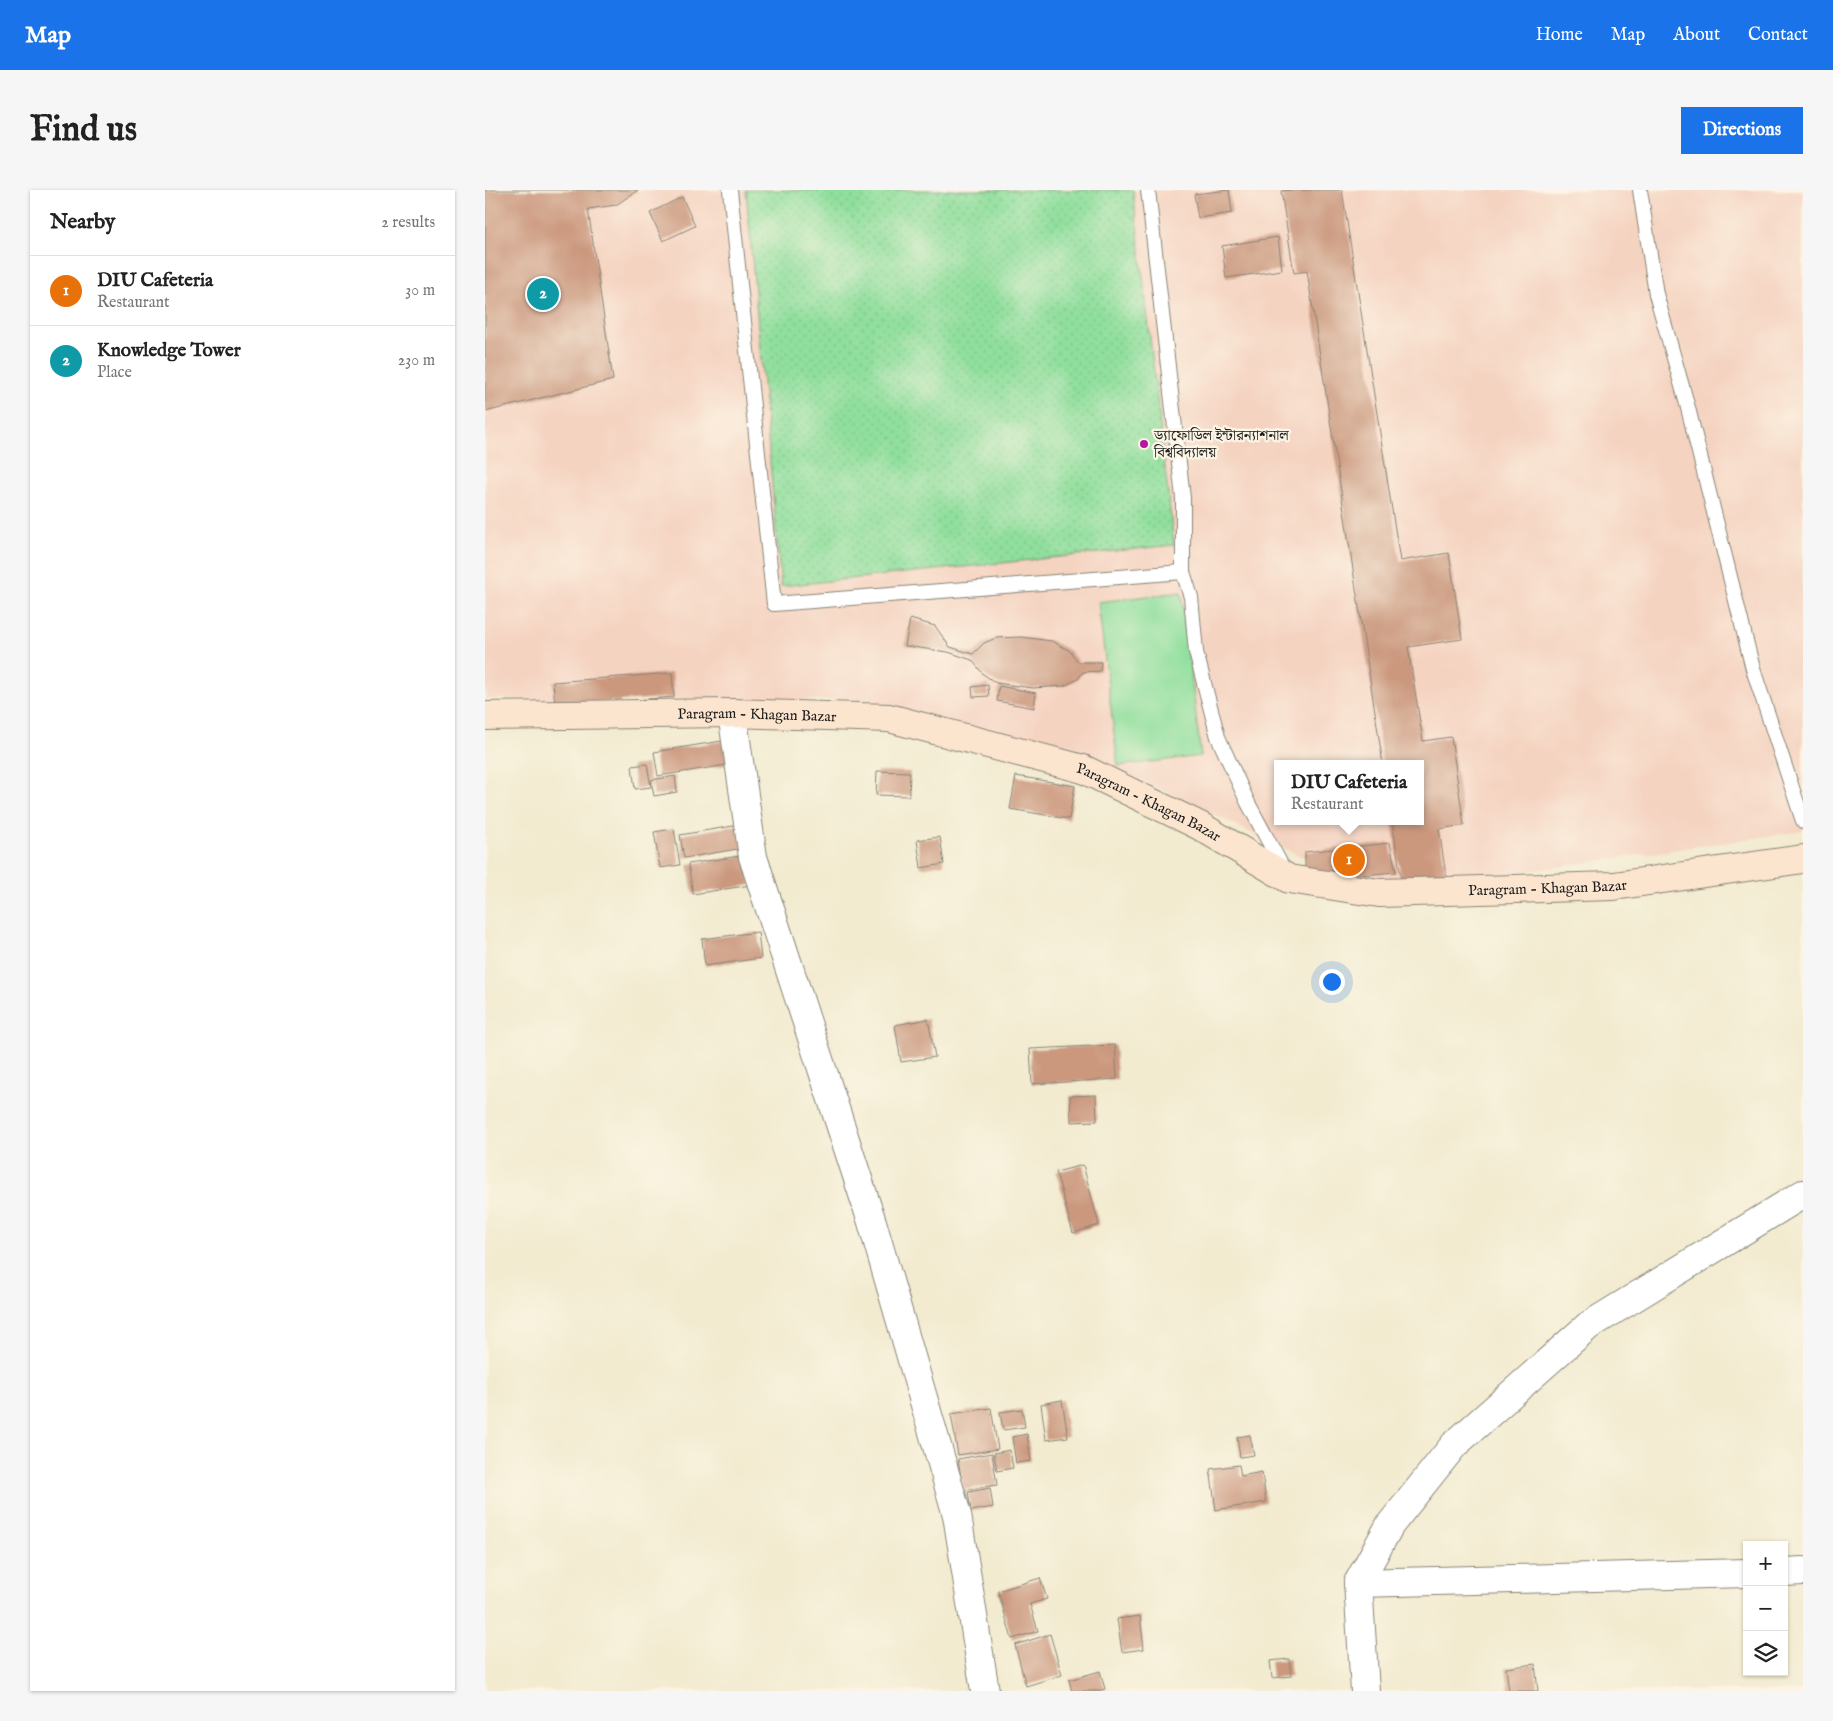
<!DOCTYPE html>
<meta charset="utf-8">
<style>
body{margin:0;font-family:"IM FELL English","Noto Serif Bengali",serif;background:#f6f6f6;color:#222}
.controls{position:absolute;right:15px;bottom:15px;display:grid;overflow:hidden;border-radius:0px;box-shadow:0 1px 4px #0004}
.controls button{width:45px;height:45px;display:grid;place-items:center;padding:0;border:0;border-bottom:1px solid #e0e0e0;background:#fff;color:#222;font:25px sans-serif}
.you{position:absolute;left:846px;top:791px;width:18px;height:18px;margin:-12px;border:4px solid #fff;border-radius:50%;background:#1a73e8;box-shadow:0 0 0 8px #1a73e833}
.badge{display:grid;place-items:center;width:32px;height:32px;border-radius:50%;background:#1a73e8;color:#fff;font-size:16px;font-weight:700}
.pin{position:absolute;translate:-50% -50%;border:2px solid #fff;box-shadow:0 1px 5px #0006}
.popup{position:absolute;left:789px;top:570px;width:150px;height:65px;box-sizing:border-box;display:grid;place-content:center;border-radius:0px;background:#fff;filter:drop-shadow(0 1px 4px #0005);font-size:16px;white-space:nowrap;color:#767676}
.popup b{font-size:19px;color:#222}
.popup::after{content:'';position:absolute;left:50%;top:100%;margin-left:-10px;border:10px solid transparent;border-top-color:#fff}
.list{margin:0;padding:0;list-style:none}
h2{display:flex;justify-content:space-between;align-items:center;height:65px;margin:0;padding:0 20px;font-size:21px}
h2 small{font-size:16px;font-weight:400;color:#767676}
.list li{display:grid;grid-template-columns:32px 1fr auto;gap:15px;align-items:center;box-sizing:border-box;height:70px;padding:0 20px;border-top:1px solid #e0e0e0}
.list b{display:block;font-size:19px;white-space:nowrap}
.list p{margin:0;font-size:16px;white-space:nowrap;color:#767676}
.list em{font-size:16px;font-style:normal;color:#767676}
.icon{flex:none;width:28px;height:28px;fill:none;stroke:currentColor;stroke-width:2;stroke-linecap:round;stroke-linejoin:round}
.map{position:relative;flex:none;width:1318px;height:1501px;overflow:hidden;border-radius:0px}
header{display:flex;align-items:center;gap:30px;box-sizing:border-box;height:70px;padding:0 25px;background:#1a73e8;color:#fff}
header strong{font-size:24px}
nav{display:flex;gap:28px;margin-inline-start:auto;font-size:18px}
.intro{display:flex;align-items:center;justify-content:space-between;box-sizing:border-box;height:120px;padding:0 30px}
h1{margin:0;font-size:35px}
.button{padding:12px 22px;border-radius:0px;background:#1a73e8;color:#fff;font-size:18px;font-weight:700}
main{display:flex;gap:30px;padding:0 30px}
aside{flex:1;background:#fff;border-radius:0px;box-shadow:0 1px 4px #0004}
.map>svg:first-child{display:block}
</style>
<header>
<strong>Map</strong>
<nav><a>Home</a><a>Map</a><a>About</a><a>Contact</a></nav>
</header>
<div class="intro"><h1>Find us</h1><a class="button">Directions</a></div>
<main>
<aside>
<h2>Nearby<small>2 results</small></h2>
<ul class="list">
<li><span class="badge" style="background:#e8710a">1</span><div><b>DIU Cafeteria</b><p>Restaurant</p></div><em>30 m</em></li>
<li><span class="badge" style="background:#0f9aa8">2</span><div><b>Knowledge Tower</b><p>Place</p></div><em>230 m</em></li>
</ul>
</aside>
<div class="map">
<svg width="1318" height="1501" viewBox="0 0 1318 1501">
<defs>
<pattern id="grass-dots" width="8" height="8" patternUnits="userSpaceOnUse" patternTransform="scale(1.25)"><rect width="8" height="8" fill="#90df9d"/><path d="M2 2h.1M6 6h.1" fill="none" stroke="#7cbf87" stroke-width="1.8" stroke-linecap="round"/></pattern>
</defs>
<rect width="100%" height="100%" fill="#fcf5e5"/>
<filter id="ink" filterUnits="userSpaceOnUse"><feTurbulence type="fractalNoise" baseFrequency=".02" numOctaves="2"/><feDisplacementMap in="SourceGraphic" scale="10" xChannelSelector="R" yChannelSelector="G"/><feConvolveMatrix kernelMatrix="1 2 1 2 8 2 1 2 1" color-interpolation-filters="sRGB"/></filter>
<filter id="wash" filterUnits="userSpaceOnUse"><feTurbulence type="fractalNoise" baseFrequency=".0096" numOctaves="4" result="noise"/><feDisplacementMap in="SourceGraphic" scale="20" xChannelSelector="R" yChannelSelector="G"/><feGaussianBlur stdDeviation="1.12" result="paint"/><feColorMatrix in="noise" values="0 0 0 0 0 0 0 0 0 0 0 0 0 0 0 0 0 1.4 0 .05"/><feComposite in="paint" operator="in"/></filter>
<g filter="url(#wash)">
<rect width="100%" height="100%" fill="#f2ebd0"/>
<!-- built -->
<path fill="#f5d3c1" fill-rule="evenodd" d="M0 0H1318V641L894 703 623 575 382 510 0 509ZM793 574H935V631H793Z"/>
<!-- grass -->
<path fill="url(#grass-dots)" stroke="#567e5c" d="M261 0H648L689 355 296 396Z"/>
<!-- pitch -->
<path fill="#90df9d" stroke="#567e5c" d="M696 402 716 566 633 576 613 412Z"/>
<g id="blocks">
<!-- building -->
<g fill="#cb987e">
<path d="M0 0H153L131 15 103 19 128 190 0 222Z"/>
<path d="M744 0 747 23 713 28 709 4Z"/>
<path d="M805 0H857L915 371 964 363 977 449 923 457 938 551 966 547 979 635 954 639 962 693 918 700 907 631H935V574H898L822 81 809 83 796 1Z"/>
<path d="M197 7 210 36 178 51 165 23Z"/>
<path d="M793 47 797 80 741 88 737 56Z"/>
<path d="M425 429 450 436 465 457 488 464 499 453 511 448 536 447 567 451 585 461 593 472H616L615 481 598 482 593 489 579 496 548 498 511 493 498 484 487 470 463 462 420 456Z"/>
<path d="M187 483 189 507 70 516 68 492Z"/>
<path d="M503 495 504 506 488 507 487 497Z"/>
<path d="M514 496 551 503 549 518 512 511Z"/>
<path d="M243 550 248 574 173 586 169 562Z"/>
<path d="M162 574 166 597 150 599 147 576Z"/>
<path d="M392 581 425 582 424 606 391 605Z"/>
<path d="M190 586 192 602 169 606 166 590Z"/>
<path d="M531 586 590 596 584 629 525 619Z"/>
<path d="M254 635 258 658 199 668 195 645Z"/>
<path d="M189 639 195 675 175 678 169 642Z"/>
<path d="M455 647 459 674 436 678 432 650Z"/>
<path d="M905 653 911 682 864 686 820 679V662Z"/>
<path d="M261 665 266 695 208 704 203 674Z"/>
<path d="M273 742 276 768 220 776 217 749Z"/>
<path d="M443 829 450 867 416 872 410 835Z"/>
<path d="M630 855 632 889 547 894 545 859Z"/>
<path d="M611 905 612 931 586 932 585 906Z"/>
<path d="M598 975 614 1035 588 1043 571 982Z"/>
<path d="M577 1210 583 1247 561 1250 556 1214Z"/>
<path d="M506 1218 513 1259 473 1265 466 1224Z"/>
<path d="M537 1219 540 1237 518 1240 515 1222Z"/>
<path d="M542 1244 546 1271 531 1273 527 1247Z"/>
<path d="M765 1245 769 1265 755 1267 752 1247Z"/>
<path d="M525 1260 528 1278 512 1281 509 1263Z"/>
<path d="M507 1263 512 1295 478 1300 473 1269Z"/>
<path d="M754 1275 756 1286 777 1282 781 1312 731 1320 725 1279Z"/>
<path d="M505 1298 508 1317 486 1321 483 1302Z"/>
<path d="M555 1388 562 1409 545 1414 553 1441 527 1449 513 1401Z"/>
<path d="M655 1426 659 1459 637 1462 632 1429Z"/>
<path d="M565 1444 577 1485 541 1496 530 1455Z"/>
<path d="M804 1469 806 1486 787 1488 785 1471Z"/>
<path d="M1050 1474 1053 1501H1024L1021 1478Z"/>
<path d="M615 1481 620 1499 613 1501H587L584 1490Z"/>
</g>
</g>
</g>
<g filter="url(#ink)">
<use href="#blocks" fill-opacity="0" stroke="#878476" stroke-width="1"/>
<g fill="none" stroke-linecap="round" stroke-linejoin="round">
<defs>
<g id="lane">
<path d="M245 0 289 414 698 382"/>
<path d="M663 0 698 308V382L706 407 711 462 733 547 763 613 800 682"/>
<path d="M1155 0 1171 104 1202 214 1268 479 1318 631"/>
</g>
<g id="street">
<path d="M247 523 268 667 387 1032 472 1325 500 1501"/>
<path d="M1299 1382 1318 1381"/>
<path d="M873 1393 905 1335 969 1255 1103 1136 1318 1004"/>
<path d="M880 1501 873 1393 1262 1383"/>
</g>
<g id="secondary">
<path id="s1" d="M0 526 247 523 404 528 598 579 715 636 804 689 894 703 1129 696 1318 669"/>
</g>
</defs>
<!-- lane casing -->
<use href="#lane" stroke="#878476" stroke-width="16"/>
<!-- street casing -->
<use href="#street" stroke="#878476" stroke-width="30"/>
<!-- secondary casing -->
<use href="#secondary" stroke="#878476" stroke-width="30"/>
<!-- lane -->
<use href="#lane" stroke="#fff" stroke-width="14"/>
<!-- street -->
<use href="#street" stroke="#fff" stroke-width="28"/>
<!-- secondary -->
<use href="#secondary" stroke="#fce5cf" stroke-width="28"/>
</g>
</g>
<!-- markers -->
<circle fill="#b5179e" stroke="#fcf5e5" stroke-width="2" cx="659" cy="254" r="5"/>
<g text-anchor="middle" stroke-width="4.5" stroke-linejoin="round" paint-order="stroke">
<!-- poi labels -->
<g font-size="15" fill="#1c1c1c" stroke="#fcf5e5" text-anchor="start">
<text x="669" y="250">ড্যাফোডিল ইন্টারন্যাশনাল<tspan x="669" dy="17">বিশ্ববিদ্যালয়</tspan></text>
</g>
<!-- street labels -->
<g font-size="15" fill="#1c1c1c" stroke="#fcf5e5">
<text dy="5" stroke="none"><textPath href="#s1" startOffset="272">Paragram - Khagan Bazar</textPath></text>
<text dy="5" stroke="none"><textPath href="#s1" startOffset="678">Paragram - Khagan Bazar</textPath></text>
<text dy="5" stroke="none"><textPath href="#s1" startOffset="1098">Paragram - Khagan Bazar</textPath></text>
</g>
</g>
</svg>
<div class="controls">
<button>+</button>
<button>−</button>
<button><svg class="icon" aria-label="layers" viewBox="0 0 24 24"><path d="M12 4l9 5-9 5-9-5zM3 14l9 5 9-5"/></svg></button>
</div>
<div class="you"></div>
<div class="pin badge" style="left:864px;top:670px;background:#e8710a">1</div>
<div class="popup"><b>DIU Cafeteria</b>Restaurant</div>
<div class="pin badge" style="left:58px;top:104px;background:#0f9aa8">2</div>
</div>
</main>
